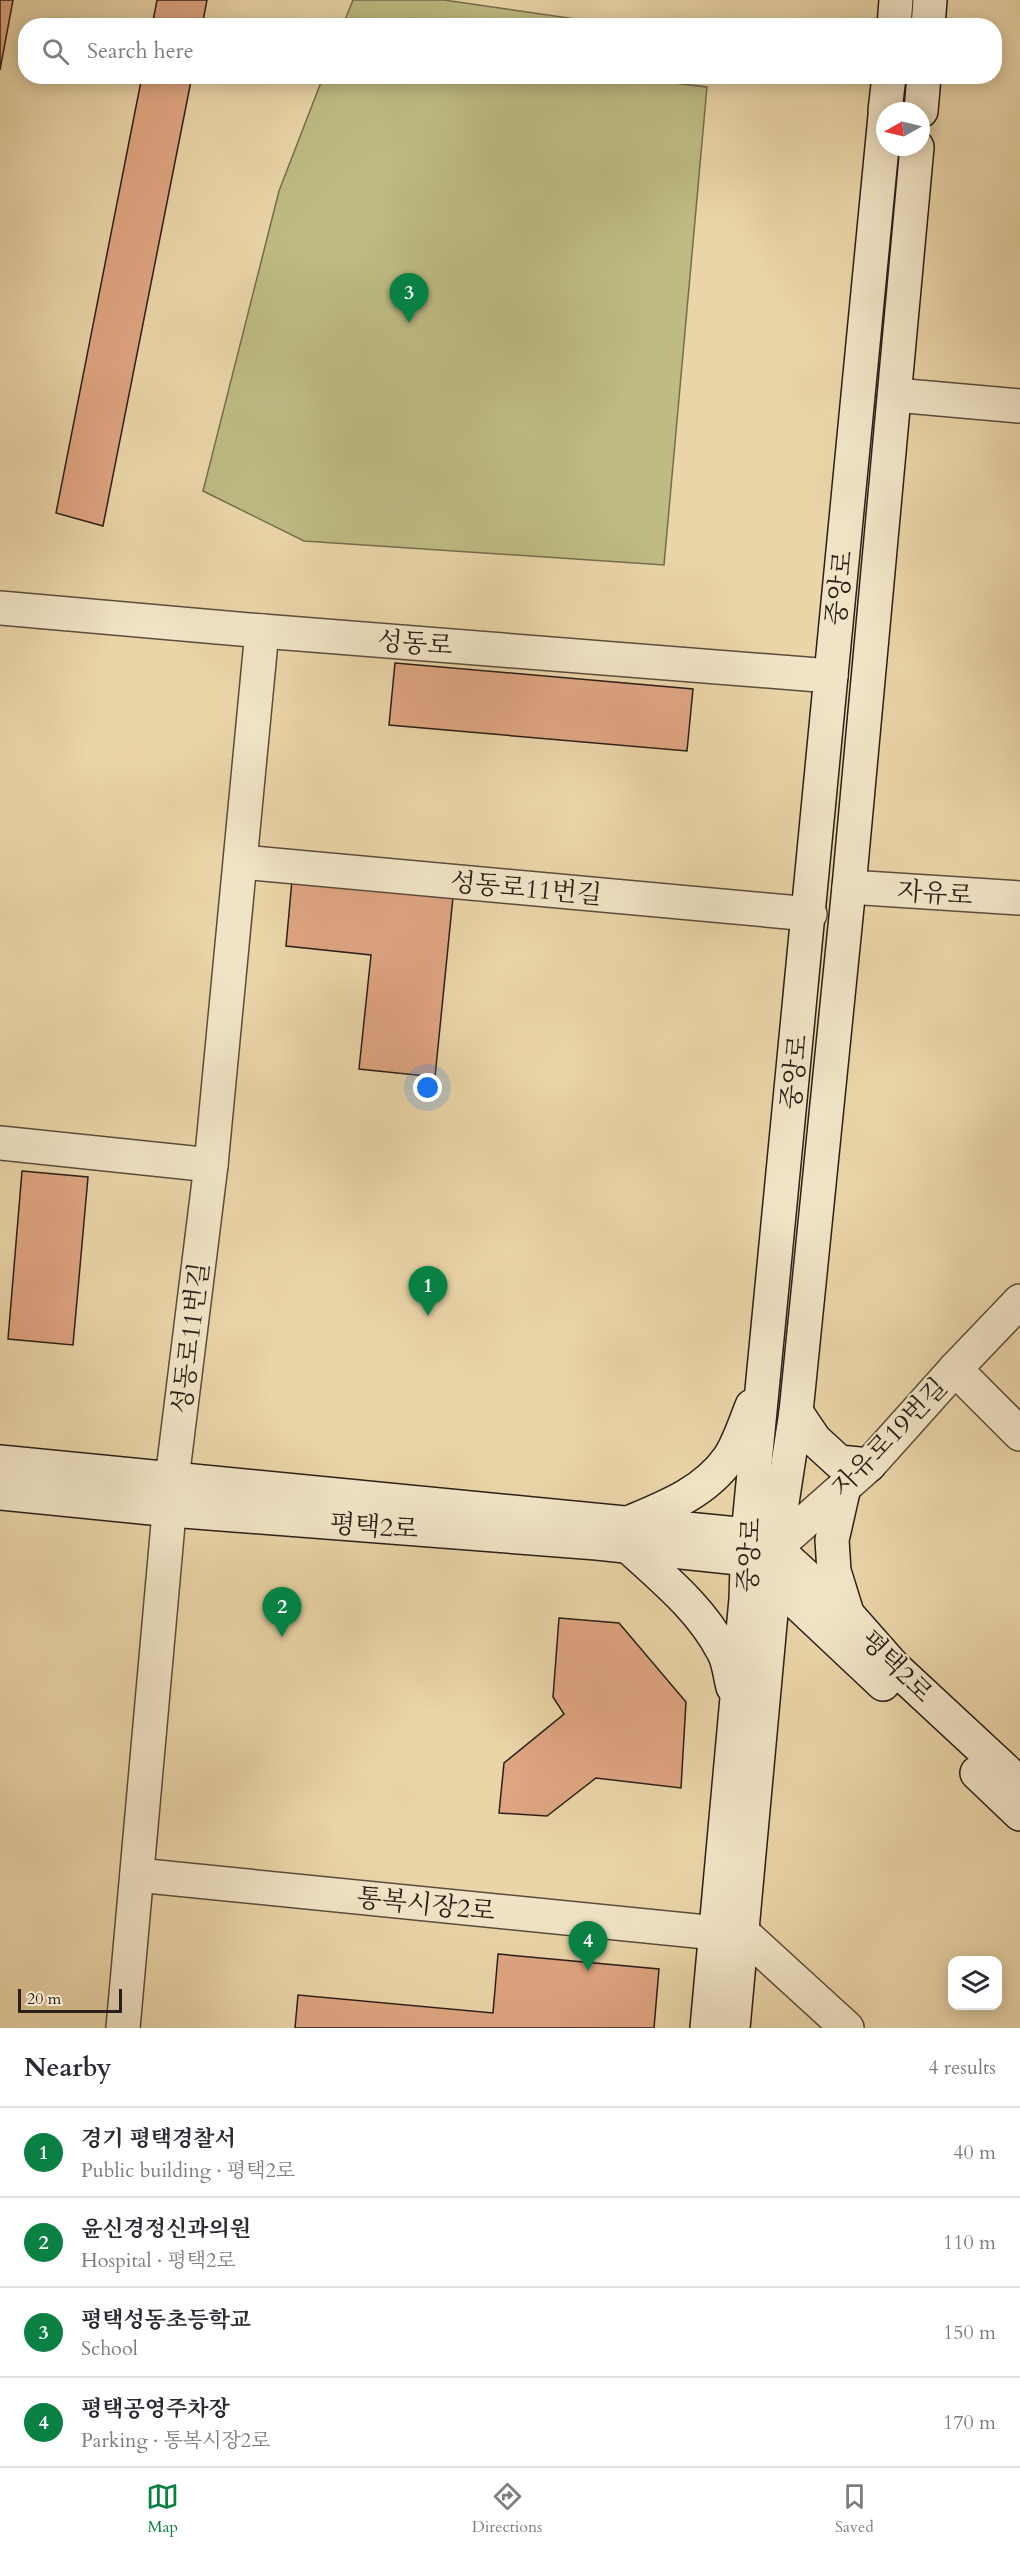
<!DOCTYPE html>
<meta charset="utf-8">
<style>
body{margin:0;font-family:Cardo,"Noto Serif KR",serif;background:#f7f7f7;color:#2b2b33}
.controls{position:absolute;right:18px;bottom:18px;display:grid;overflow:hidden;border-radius:12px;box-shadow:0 3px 15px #0003}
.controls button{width:54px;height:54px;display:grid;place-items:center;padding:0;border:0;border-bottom:2px solid #e1e1e2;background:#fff;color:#2b2b33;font:30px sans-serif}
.compass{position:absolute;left:876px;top:102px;width:54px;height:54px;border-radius:50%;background:#fff;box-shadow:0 3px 15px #0003;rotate:262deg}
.scale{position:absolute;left:18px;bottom:15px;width:104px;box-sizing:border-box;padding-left:6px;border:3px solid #2a1f18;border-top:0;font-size:16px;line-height:21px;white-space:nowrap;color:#2a1f18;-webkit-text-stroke:4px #f1e4c6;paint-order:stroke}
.you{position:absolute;left:428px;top:1088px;width:21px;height:21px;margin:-15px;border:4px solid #fff;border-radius:50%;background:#1a73e8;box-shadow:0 0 0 9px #1a73e833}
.badge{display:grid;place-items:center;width:39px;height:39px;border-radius:50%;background:#0b8043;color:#fff;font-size:20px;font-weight:700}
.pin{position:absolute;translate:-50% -50px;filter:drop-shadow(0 2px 3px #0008)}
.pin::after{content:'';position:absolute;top:32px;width:21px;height:18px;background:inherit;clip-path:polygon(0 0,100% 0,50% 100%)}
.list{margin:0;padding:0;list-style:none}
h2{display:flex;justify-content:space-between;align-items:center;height:78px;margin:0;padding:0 24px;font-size:26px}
h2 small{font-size:20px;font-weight:400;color:#7c7c81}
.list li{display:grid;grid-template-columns:39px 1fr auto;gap:18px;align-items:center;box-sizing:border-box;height:90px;padding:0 24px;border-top:2px solid #e1e1e2}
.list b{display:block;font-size:22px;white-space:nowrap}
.list p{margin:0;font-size:20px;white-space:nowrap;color:#7c7c81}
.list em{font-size:20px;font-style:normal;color:#7c7c81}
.icon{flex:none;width:33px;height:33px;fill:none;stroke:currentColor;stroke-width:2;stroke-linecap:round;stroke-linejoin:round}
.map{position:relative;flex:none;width:1020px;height:2028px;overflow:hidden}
.search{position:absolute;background:#fff;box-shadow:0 3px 15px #0003;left:18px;right:18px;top:18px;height:66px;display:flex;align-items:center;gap:15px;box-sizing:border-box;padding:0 21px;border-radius:24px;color:#7c7c81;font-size:22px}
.sheet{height:438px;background:#fff}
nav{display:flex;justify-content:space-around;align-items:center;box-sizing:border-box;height:84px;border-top:2px solid #e1e1e2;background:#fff;font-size:16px;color:#7c7c81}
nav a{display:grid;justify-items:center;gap:3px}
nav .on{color:#0b8043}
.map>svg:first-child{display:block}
</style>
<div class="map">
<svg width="1020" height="2028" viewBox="0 0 1020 2028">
<rect width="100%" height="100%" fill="#ead5a8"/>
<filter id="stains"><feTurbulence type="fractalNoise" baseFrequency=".00333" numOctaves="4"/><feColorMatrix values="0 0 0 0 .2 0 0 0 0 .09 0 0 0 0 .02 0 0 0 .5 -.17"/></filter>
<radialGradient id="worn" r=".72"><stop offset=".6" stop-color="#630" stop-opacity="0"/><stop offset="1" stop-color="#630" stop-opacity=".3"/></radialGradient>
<!-- green -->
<g fill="#bebb83" stroke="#746d4e" stroke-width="1.5">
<path d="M353 0H444L617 25H343Z"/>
<path d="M624 77 707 87 664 565 304 541 203 491 279 191 323 77Z"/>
</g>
<!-- building -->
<g fill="#dfa582" stroke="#2a1f18" stroke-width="1.5">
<path d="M0 0H13L0 70Z"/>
<path d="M157 0H207L202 26H152Z"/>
<path d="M142 76H192L103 526 56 513Z"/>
<path d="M395 663 693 689 687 751 389 725Z"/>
<path d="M292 880 453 897 435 1077 359 1069 371 955 286 946Z"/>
<path d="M22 1171 88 1177 73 1345 8 1339Z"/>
<path d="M559 1618 619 1623 686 1702 681 1788 596 1778 547 1816 499 1813 504 1763 564 1714 553 1697Z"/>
<path d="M498 1954 659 1969 654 2028H295L298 1995 493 2013Z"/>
</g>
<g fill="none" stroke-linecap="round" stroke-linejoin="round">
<defs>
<g id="street">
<path d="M895 395 1020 406"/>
<path d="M0 608 262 631 831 676"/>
<path d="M241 862 810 914"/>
<path d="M849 887 1020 898"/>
<path d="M0 1143 211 1165"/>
<path d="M955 1369 1020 1434"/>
<path d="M758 1555 775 1548 869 1465 955 1369 1020 1301"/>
<path d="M137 1875 716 1933H743L847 2028"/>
<path d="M123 2028 172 1479 211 1165 262 631"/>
</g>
<g id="secondary">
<path d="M894 26 896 0"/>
<path d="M928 26 930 0"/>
<path d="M885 111 889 76"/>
<path d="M921 111 924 76"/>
<path d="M796 1412 815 1440 839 1462 869 1465"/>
<path d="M0 1462 748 1535 775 1548 848 1615 893 1666 1020 1784"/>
<path d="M844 1487 832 1540 834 1571 847 1613"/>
<path d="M0 1493 171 1510 597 1543 748 1559"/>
<path d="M633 1521C669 1506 706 1491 729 1458 739 1443 745 1423 752 1406"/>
<path d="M629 1547C664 1579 701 1609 723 1651 729 1661 730 1676 733 1687"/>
<path d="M763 1571 883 1684"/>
<path d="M977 1773 1020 1814"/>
<path d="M707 2028 746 1599 748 1535 885 116"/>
<path d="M733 2028 771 1613 775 1548 796 1412 849 887 917 147"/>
</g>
</defs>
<!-- street casing -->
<use href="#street" stroke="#5a4c3c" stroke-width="36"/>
<!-- secondary casing -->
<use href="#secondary" stroke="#2a1f18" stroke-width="36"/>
<!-- street -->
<use href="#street" stroke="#f1e4c6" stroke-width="33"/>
<!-- secondary -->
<use href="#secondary" stroke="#f1e4c6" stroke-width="33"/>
</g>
<g text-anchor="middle" stroke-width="4.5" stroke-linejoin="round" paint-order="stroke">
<!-- street labels -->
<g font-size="26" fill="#2a1f18" stroke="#f1e4c6">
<text transform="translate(839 588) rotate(-84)" y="9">중앙로</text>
<text transform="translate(415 643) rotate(4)" y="9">성동로</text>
<text transform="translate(526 888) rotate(5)" y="9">성동로11번길</text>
<text transform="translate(935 893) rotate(4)" y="9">자유로</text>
<text transform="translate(794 1072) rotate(-84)" y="9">중앙로</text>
<text transform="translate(190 1338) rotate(-83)" y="9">성동로11번길</text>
<text transform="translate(889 1437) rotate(-46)" y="9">자유로19번길</text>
<text transform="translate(374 1526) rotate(4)" y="9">평택2로</text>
<text transform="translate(749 1555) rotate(-87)" y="9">중앙로</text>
<text transform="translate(897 1666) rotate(45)" y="9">평택2로</text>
<text transform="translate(426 1904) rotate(6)" y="9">통복시장2로</text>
</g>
</g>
<rect width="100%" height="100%" filter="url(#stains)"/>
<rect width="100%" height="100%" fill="url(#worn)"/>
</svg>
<div class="controls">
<button><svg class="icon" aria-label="layers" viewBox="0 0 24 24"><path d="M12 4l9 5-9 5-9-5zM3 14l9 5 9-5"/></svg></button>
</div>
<svg class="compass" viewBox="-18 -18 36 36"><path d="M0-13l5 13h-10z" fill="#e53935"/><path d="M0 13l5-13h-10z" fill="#7c7c81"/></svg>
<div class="scale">20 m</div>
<div class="you"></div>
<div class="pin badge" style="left:428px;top:1316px">1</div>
<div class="pin badge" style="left:282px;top:1637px">2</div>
<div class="pin badge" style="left:409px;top:323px">3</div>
<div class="pin badge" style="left:588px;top:1971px">4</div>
<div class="search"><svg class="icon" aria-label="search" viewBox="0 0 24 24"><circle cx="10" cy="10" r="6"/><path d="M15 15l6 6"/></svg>Search here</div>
</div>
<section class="sheet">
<h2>Nearby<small>4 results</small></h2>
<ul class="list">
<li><span class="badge">1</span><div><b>경기 평택경찰서</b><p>Public building · 평택2로</p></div><em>40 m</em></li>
<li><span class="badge">2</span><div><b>윤신경정신과의원</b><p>Hospital · 평택2로</p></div><em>110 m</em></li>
<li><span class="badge">3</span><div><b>평택성동초등학교</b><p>School</p></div><em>150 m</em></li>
<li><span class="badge">4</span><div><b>평택공영주차장</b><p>Parking · 통복시장2로</p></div><em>170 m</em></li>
</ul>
</section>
<nav>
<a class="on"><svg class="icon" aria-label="map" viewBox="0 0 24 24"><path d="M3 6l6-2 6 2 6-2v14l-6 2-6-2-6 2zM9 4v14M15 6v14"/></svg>Map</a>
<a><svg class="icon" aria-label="directions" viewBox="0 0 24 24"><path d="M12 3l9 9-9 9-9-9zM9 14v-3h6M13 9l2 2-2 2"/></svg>Directions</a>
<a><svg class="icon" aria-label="saved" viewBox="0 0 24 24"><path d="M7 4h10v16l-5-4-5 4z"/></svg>Saved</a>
</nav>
